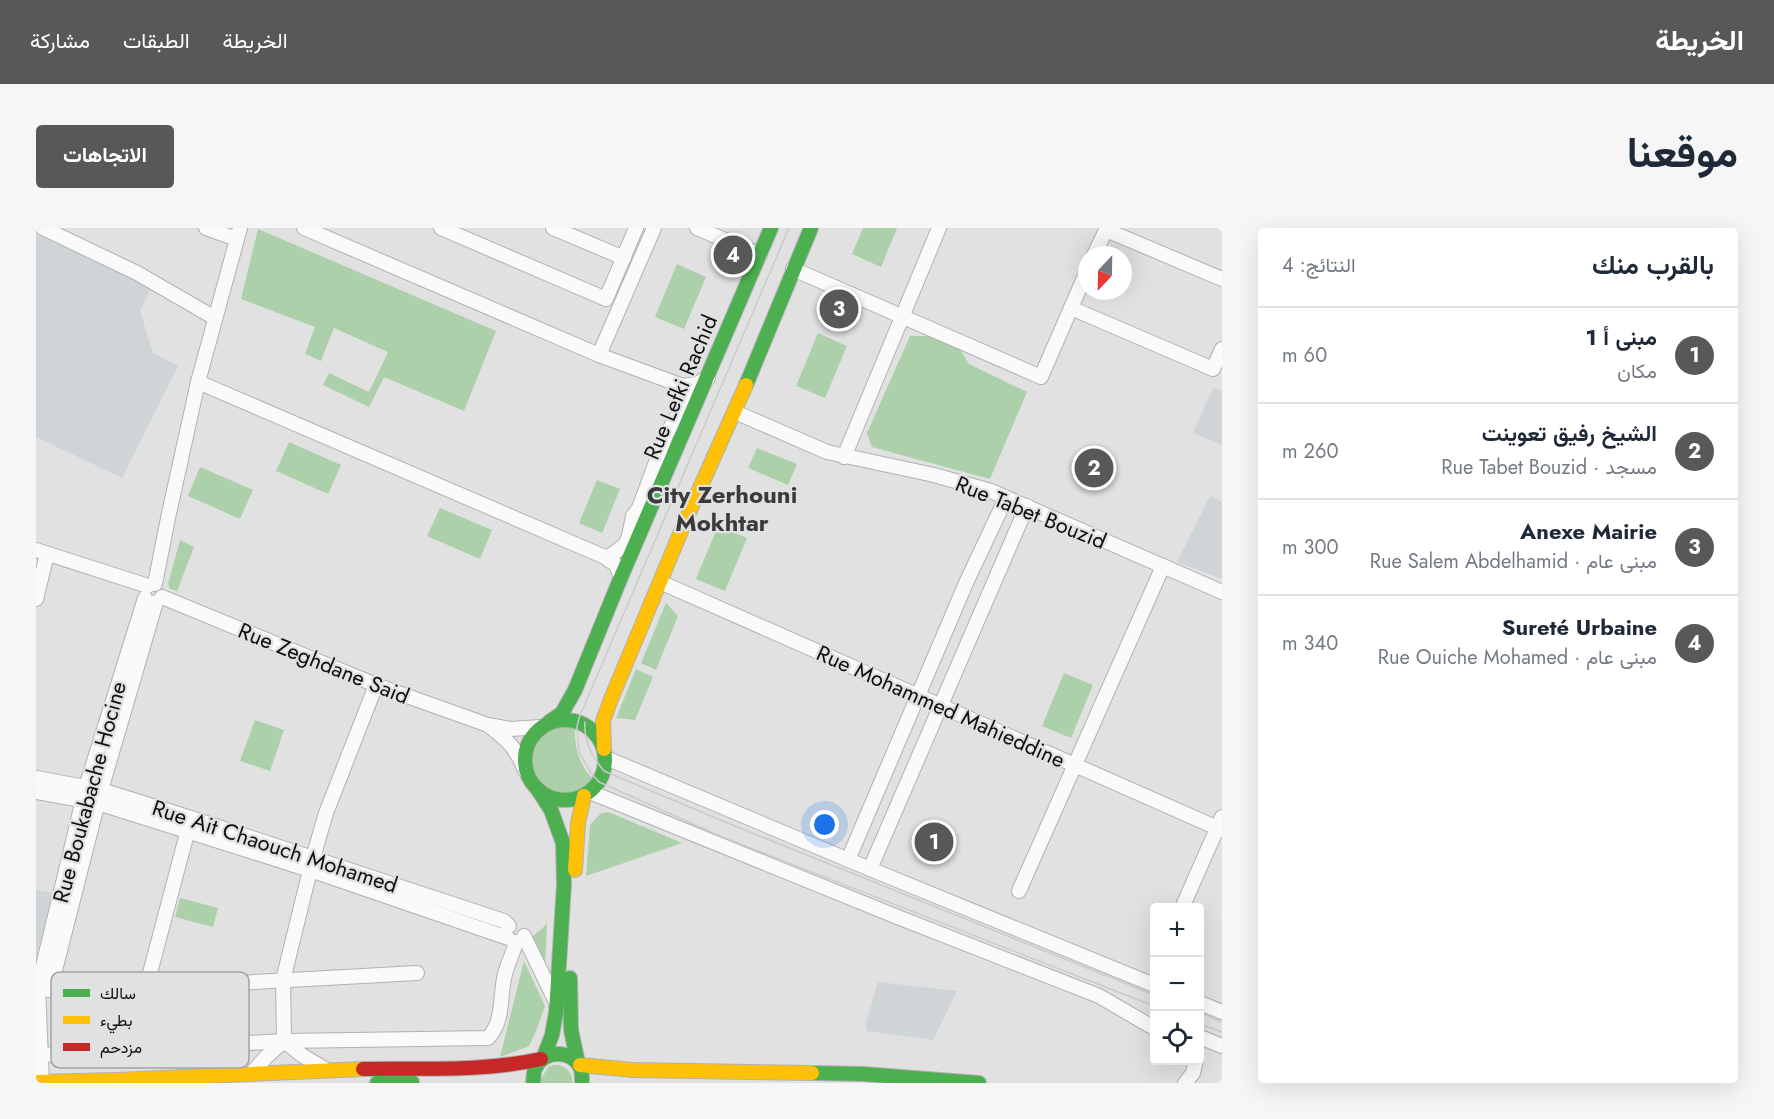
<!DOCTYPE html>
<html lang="ar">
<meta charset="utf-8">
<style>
body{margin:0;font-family:Jost,Vazirmatn,sans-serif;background:#f6f6f7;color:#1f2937;direction:rtl}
.controls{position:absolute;right:18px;bottom:18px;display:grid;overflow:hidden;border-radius:6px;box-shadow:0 6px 24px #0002}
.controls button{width:54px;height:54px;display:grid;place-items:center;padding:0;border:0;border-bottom:2px solid #e0e1e3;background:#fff;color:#1f2937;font:30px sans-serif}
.compass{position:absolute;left:1042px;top:18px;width:54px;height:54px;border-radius:50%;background:#fff;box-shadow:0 6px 24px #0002;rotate:202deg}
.you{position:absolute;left:789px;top:597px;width:21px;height:21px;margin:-15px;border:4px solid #fff;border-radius:50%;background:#1a73e8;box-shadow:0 0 0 9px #1a73e833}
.badge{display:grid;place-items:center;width:39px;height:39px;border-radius:50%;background:#575858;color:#fff;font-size:20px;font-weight:700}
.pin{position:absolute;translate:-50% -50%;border:3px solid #fff;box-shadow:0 2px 6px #0006}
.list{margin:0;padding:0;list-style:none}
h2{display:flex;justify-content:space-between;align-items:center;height:78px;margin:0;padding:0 24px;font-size:26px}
h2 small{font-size:20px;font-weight:400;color:#747a83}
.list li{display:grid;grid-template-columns:39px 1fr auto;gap:18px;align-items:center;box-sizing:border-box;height:96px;padding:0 24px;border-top:2px solid #e0e1e3}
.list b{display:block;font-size:22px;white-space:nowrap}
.list p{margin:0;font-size:20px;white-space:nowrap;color:#747a83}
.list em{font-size:20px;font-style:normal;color:#747a83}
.icon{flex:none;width:33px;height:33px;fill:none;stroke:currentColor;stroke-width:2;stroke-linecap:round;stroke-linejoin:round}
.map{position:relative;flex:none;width:1186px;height:855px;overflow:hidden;direction:ltr;border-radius:6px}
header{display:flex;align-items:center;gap:36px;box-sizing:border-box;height:84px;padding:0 30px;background:#575858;color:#fff}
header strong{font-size:28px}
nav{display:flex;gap:33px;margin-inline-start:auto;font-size:21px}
.intro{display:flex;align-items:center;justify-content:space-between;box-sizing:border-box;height:144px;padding:0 36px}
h1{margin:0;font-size:42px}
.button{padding:15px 27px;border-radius:6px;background:#575858;color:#fff;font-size:21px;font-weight:700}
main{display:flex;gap:36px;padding:0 36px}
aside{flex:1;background:#fff;border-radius:6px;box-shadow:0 6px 24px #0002}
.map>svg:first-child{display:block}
</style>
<header>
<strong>الخريطة</strong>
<nav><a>الخريطة</a><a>الطبقات</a><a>مشاركة</a></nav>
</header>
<div class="intro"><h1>موقعنا</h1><a class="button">الاتجاهات</a></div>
<main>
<aside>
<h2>بالقرب منك<small>النتائج: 4</small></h2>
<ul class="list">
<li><span class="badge">1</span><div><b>مبنى أ 1</b><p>مكان</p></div><em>60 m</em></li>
<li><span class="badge">2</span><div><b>الشيخ رفيق تعوينت</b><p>مسجد · Rue Tabet Bouzid</p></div><em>260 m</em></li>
<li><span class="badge">3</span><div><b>Anexe Mairie</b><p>مبنى عام · Rue Salem Abdelhamid</p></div><em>300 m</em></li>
<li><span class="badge">4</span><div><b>Sureté Urbaine</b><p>مبنى عام · Rue Ouiche Mohamed</p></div><em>340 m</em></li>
</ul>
</aside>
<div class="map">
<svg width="1186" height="855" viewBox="0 0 1186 855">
<rect width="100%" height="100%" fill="#e1e1e1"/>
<!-- built -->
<g fill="#cfd4d6">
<path d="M0 6 115 60 104 83 117 125 142 138 86 250 0 209Z"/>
<path d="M1177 160 1186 163V217L1157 205Z"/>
<path d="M1174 268 1186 274V351L1141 334Z"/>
<path d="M0 662 17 665 0 745Z"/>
<path d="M842 754 921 763 897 812 831 803 830 795Z"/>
</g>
<!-- green -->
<g fill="#acd0a9">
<path d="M827 0H861L845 39 816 26Z"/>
<path d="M222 1 460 103 428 183 348 149 333 179 287 157 293 145 333 164 352 124 298 100 285 133 269 126 279 99 205 71Z"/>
<path d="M641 36 670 49 648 101 619 89Z"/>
<path d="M782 105 811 118 789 170 760 158Z"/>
<path d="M874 108H894L924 121 933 136 991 164 954 251 836 219 831 205Z"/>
<path d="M253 214 305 237 292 266 240 243Z"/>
<path d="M721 220 761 236 752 257 712 240Z"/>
<path d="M164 239 217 262 204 291 152 268Z"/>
<path d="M561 252 584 261 566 305 543 295Z"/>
<path d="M404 280 456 302 444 331 391 308Z"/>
<path d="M682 298 711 310 689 363 660 351Z"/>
<path d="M144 312 158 319 141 363 134 361 132 356Z"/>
<path d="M630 375 642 388 620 442 605 435Z"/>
<path d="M600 441 617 449 599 492 580 490Z"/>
<path d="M1028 445 1057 457 1035 510 1006 498Z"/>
<path d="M219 492 248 502 234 543 204 533Z"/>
<path d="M528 497 539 498C538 519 543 538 558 552 519 604 455 512 528 497Z"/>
<path d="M570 584 575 585 646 615 550 648 554 597 564 586Z"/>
<path d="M144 670 182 680 177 699 139 689Z"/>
<path d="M511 696 509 737 496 709Z"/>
<path d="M488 733 509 778 501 801 493 818 464 829Z"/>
<path d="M517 837C530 836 535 843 537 855H503L512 839Z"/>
</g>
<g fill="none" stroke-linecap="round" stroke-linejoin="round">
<defs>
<g id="street">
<path d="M7 0 101 45 179 90"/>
<path d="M170 0 200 11"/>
<path d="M268 0 563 127 647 158 660 156 672 150"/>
<path d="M405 0 570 71 600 0"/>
<path d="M517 0 588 30"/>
<path d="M661 0 724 27"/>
<path d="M1070 2 1186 51"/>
<path d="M1058 27 1071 0"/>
<path d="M757 41 1005 149 1051 43"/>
<path d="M1035 80 1177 141 1186 121"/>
<path d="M563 127 618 0"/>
<path d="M162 154 569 329 580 337 585 349"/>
<path d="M699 184 791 224 898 247 955 263 1186 364"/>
<path d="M808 229 903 0"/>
<path d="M0 322 112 358"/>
<path d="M571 330 589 317 593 308 597 288 603 280 630 207 660 156"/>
<path d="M624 354 1186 602"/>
<path d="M119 356 132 290 162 154 204 0"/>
<path d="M126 369 340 457 452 497 475 501 505 499"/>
<path d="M0 371 11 326"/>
<path d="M453 498C474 514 479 519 490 544"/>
<path d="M570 530 834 641 1118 757"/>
<path d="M0 550 65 562 155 590 468 693 473 698"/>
<path d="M0 564 62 575 151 603 274 642 472 710"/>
<path d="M554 564 859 688 1063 768 1118 800"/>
<path d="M812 632 930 355 970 270"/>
<path d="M834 641 991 278"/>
<path d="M983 663 1127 338"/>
<path d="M1146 680 1186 589"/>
<path d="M488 708 520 774"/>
<path d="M110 760 154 594"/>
<path d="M7 761 14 762 110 760 381 745"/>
<path d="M14 762 65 562 120 374"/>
<path d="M1164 775 1186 784"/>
<path d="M1164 809 1186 818"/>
<path d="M248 813 247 752 277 630 290 585 340 457"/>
<path d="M248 813 267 828 289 841"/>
<path d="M5 827 248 813 452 810C469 792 463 768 469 746 472 735 477 725 480 714"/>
<path d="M215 846 230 829 248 813"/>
<path d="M6 854 2 759 50 559 109 370"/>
<path d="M1149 855 1157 845 1160 832"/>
</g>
<g id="fast">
<path d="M710 157 775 0"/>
<circle cx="529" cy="532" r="40"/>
<path d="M513 494 526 485 539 462 585 349 735 0"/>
<path d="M502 562 515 582 527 615 528 656 520 785 516 807 508 828"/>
<path d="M534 750 535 802 542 835"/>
<path d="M776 845 827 846 943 855"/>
<path d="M341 855 376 854"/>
<path d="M497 855C498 850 497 845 499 841 507 821 537 821 545 841 546 845 546 850 546 855"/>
</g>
<g id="slow">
<path d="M568 521 567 493 575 471 651 289 710 157"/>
<path d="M539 642 542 595 548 568"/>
<path d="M544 837 597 842 776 845"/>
<path d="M0 854 80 852 327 841"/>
</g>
<path id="jam" d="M327 841C387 840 446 844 505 831"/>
</defs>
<!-- street casing -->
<use href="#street" stroke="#b1b1b1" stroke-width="16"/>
<!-- fast casing -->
<use href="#fast" stroke="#b1b1b1" stroke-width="16"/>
<!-- slow casing -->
<use href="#slow" stroke="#b1b1b1" stroke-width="16"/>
<!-- jam casing -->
<use href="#jam" stroke="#b1b1b1" stroke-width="16"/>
<!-- street -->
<use href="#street" stroke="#fafafa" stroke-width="14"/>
<!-- fast -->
<use href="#fast" stroke="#4caf50" stroke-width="14"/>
<!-- slow -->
<use href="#slow" stroke="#ffc107" stroke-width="14"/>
<!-- jam -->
<use href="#jam" stroke="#c62828" stroke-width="14"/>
<!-- tram -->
<g stroke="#cbcbcb" stroke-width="1.5">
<path d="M753 0 543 490 541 499 543 524 555 545 563 554 684 608 1118 778"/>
<path d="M549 494C547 513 557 530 568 543L689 594 1118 767"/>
<path d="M1164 785 1186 794"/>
<path d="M1164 796 1186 804"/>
</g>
</g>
<g text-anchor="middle" stroke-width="4.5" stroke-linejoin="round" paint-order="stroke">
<!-- street labels -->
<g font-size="22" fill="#0d0e0e" stroke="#e0e1e2">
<text transform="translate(644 159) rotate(-67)" y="8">Rue Lefki Rachid</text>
<text transform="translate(995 284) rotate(22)" y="8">Rue Tabet Bouzid</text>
<text transform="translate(288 435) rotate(22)" y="8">Rue Zeghdane Said</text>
<text transform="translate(905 478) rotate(24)" y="8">Rue Mohammed Mahieddine</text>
<text transform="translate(53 564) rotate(-75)" y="8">Rue Boukabache Hocine</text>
<text transform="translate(239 618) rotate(18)" y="8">Rue Ait Chaouch Mohamed</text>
</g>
<!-- neighbourhood labels -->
<g font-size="24" font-weight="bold" fill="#393a3b" stroke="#e0e1e2">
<text x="686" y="275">City Zerhouni<tspan x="686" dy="28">Mokhtar</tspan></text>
</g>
</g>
<!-- legend -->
<rect x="15" y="744" width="198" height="96" rx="9" fill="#e0e1e2" stroke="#a1a2a2" stroke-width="1.5"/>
<rect x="27" y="761" width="27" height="8" fill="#4caf50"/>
<rect x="27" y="788" width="27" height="8" fill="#ffc107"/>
<rect x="27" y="815" width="27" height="8" fill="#c62828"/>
<g font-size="16" fill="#0d0e0e">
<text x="64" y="771">سالك</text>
<text x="64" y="798">بطيء</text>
<text x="64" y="825">مزدحم</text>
</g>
</svg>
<div class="controls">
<button>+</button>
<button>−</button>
<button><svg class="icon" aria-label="locate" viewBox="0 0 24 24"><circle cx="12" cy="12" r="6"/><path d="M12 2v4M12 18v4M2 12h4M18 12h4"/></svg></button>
</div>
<svg class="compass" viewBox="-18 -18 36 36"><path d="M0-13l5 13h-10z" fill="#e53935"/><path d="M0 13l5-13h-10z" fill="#747a83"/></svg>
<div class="you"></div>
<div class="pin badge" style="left:898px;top:614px">1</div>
<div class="pin badge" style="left:1058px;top:240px">2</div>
<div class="pin badge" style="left:803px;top:81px">3</div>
<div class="pin badge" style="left:697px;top:27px">4</div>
</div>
</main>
